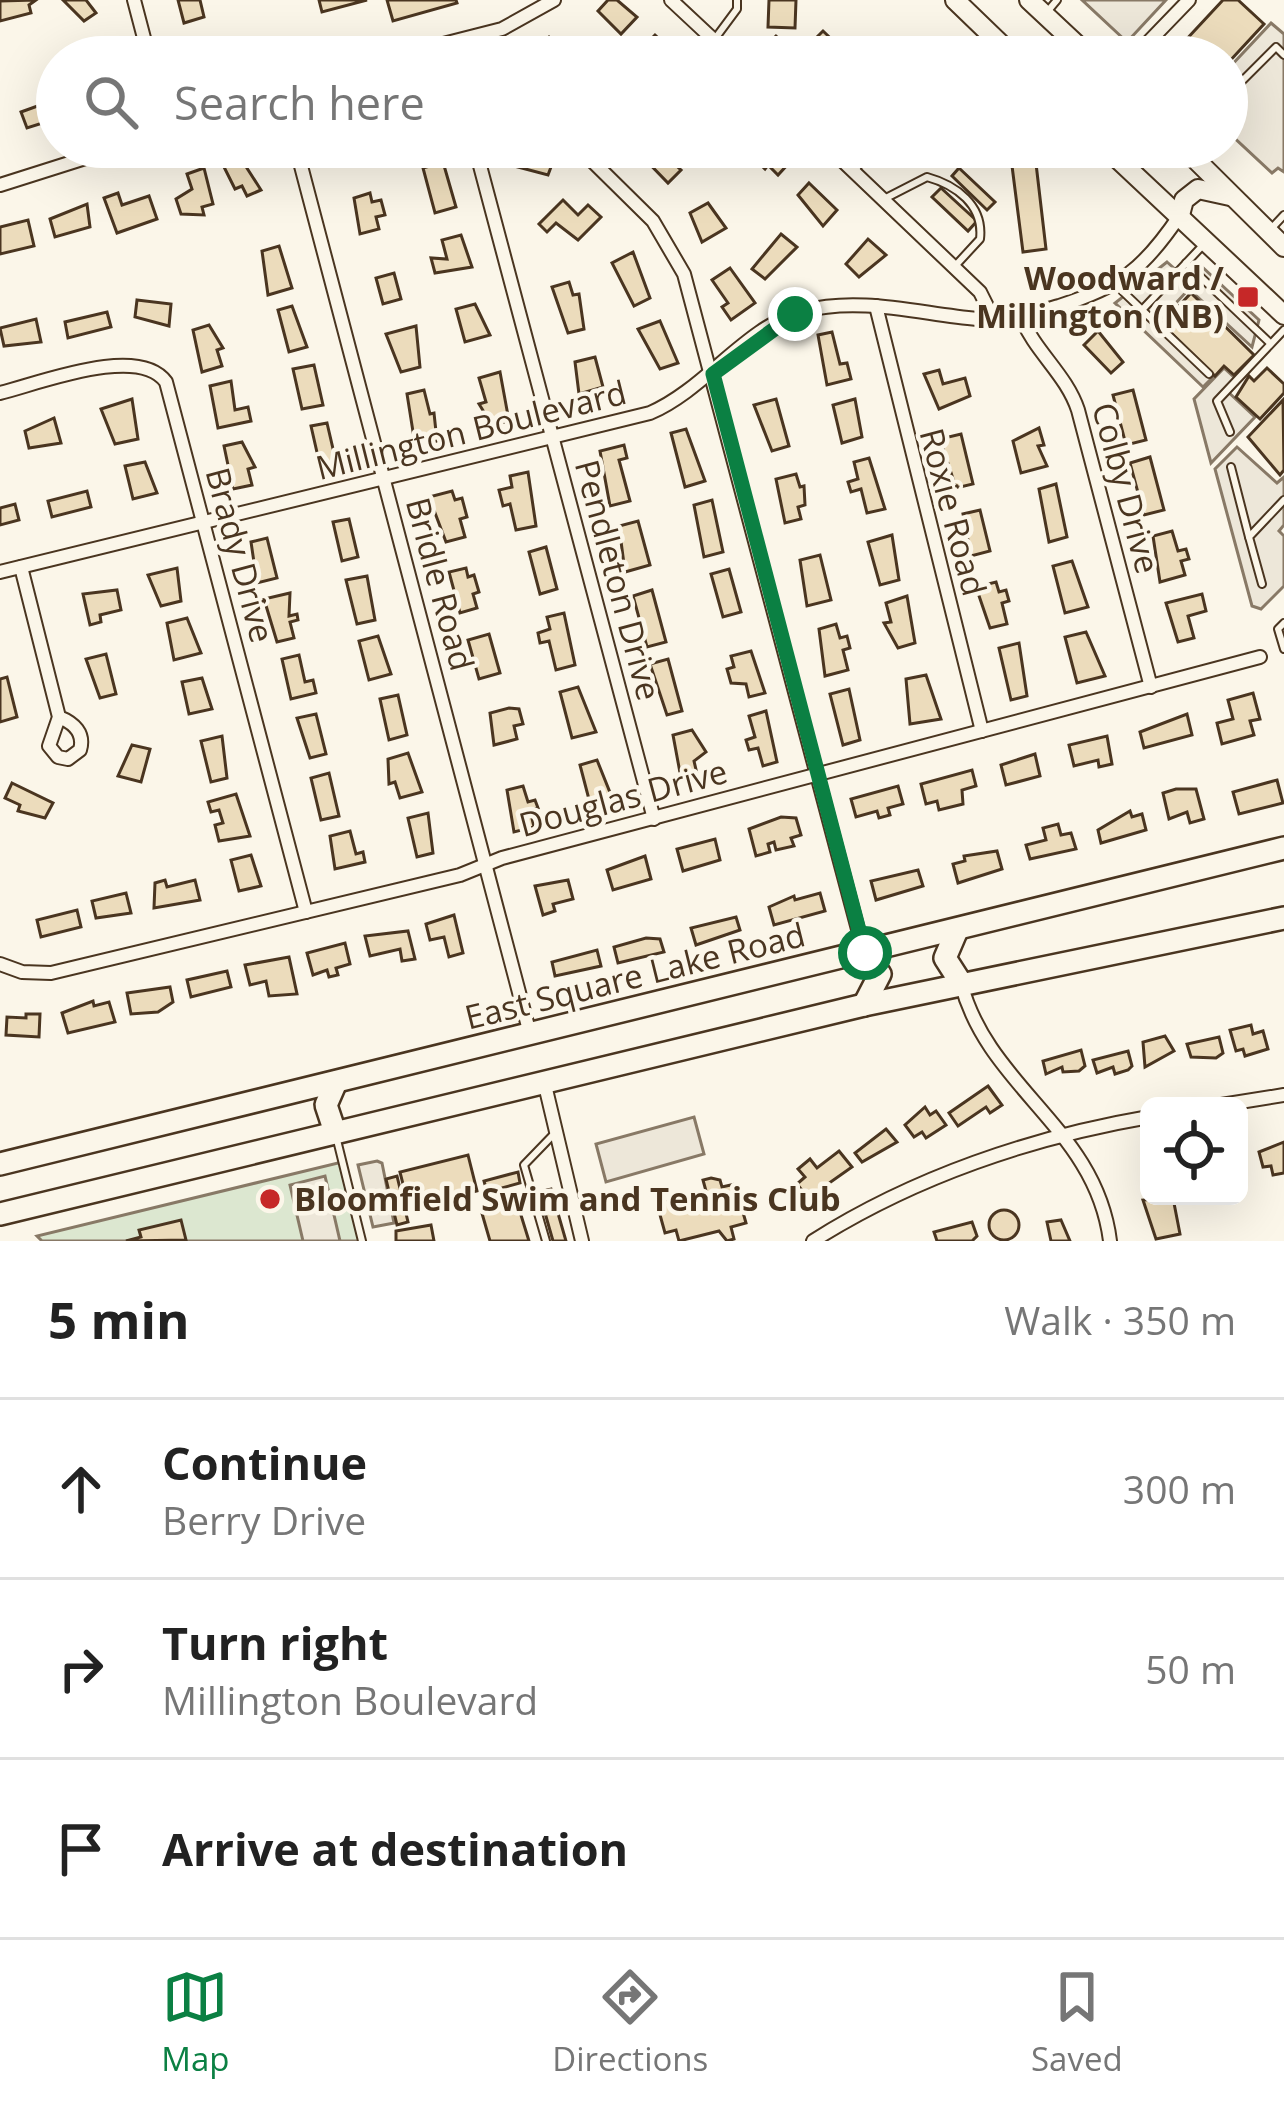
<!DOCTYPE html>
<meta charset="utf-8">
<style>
body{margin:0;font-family:"Open Sans",sans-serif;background:#f2f2f2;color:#222}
.controls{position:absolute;right:36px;bottom:36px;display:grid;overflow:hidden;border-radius:18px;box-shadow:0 12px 48px #0002}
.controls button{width:108px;height:108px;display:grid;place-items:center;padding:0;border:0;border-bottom:3px solid #e0e0e0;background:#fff;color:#222;font:60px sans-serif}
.stop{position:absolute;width:36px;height:36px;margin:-27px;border:9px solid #0b8043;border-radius:50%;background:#fff}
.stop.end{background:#0b8043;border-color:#fff;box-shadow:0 3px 12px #0008}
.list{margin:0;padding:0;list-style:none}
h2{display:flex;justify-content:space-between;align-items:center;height:156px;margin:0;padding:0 48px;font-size:51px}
h2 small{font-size:39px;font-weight:400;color:#767676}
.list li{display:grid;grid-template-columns:78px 1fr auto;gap:36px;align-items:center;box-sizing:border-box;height:180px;padding:0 48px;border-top:3px solid #e0e0e0}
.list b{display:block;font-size:45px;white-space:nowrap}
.list p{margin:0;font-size:39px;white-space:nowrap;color:#767676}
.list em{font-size:39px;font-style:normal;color:#767676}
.icon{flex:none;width:66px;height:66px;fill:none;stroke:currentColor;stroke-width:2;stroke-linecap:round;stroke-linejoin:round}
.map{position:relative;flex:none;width:1284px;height:1241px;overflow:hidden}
.search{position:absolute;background:#fff;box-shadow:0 12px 48px #0002;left:36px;right:36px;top:36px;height:132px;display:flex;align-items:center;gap:30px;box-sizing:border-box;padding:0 42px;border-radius:66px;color:#767676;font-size:45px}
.sheet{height:696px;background:#fff}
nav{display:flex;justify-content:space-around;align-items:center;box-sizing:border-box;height:168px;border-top:3px solid #e0e0e0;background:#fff;font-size:33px;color:#767676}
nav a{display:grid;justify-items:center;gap:6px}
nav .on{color:#0b8043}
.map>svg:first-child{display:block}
</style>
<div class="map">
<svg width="1284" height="1241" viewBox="0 0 1284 1241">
<rect width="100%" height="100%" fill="#fbf6e9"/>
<!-- green -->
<path fill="#dce7d0" stroke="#887966" stroke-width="3" d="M342 1162 361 1241H42L37 1236Z"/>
<!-- parking -->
<g fill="#ede7d9" stroke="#887966" stroke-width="3">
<path d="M1082 0H1166L1127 42Z"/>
<path d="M1271 23 1284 34V172L1278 168 1272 173 1227 131V70Z"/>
<path d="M1167 262 1184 277 1198 263 1259 320 1252 347 1189 289 1159 321 1213 377 1203 387 1115 303Z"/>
<path d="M1224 368 1236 379 1226 390 1255 417 1211 463 1194 399Z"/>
<path d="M1237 447 1277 483 1284 477V525L1279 531 1284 536V586L1261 609 1252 606 1215 469Z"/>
<path d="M694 1117 704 1154 606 1182 596 1144Z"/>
<path d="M377 1161 382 1163 394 1223 373 1227 358 1165Z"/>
<path d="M325 1176 340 1241H303L290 1185Z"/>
</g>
<!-- building -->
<g fill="#ecdcbc" stroke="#4a3520" stroke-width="3">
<path d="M36 0 29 5 31 13 0 21V1Z"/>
<path d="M63 0H86L96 13 84 21Z"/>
<path d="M178 0H200L204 17 184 23Z"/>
<path d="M319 0H367L322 12Z"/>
<path d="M387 0H456L457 3 393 21Z"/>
<path d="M608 0H617L637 17 621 34 598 11Z"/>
<path d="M769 0H796L795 28 768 27Z"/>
<path d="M1223 0H1238L1264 24 1227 64V57H1170Z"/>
<path d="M823 31 850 57H812L804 50Z"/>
<path d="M655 35 679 57H653L644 46Z"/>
<path d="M776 36 795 53 792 57 769 43Z"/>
<path d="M549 37 569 57H535L532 54Z"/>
<path d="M224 39V45H237V57H193V42Z"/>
<path d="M54 100 57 125 52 120 27 128 21 112Z"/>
<path d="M340 147H358L361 158 344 163Z"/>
<path d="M505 147 537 152 546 147 557 151 548 175 514 166 516 162 501 156Z"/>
<path d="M643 147H656L681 170 668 183 638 152Z"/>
<path d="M749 147H772L789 163 778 175 768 165 765 169 745 151Z"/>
<path d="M236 151 261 190 247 196 242 186 235 189 220 159Z"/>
<path d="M1035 155 1046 249 1023 252 1011 158Z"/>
<path d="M443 162 456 207 435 213 423 168Z"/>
<path d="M204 168 213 204 202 207 204 215 181 214 176 199 192 189 187 174Z"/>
<path d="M959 168 995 202 987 210 952 176Z"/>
<path d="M809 183 837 210 823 226 798 195Z"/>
<path d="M941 188 977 221 968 231 932 197Z"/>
<path d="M118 193 122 205 149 196 157 219 117 233 104 198Z"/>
<path d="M370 193 372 202 381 200 385 215 376 217 379 229 360 234 354 198Z"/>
<path d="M563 200 578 215 588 205 601 217 578 240 556 223 547 232 539 224Z"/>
<path d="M708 203 726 228 702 242 690 213Z"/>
<path d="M87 204 90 227 55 237 50 219Z"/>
<path d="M28 220 34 246 0 254V227Z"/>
<path d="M781 234 797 247 765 279 752 269Z"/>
<path d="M461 235 472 267 435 273 431 258 447 259 442 240Z"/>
<path d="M868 239 886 255 859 277 846 264Z"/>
<path d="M279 246 292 288 268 295 262 251Z"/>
<path d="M633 252 650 298 634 306 612 263Z"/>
<path d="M730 268 755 303 731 320 722 307 728 303 712 280Z"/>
<path d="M394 273 401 299 383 304 376 278Z"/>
<path d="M569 282 573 295 579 294 584 329 568 333 552 287Z"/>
<path d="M1191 293 1254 355 1234 375 1224 366 1215 376 1162 324Z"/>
<path d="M137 300 171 304 169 326 135 317Z"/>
<path d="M475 304 490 335 465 342 456 309Z"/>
<path d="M292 306 307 347 289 352 278 310Z"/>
<path d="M107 312 111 327 68 338 65 322Z"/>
<path d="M36 319 41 342 4 346 0 328Z"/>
<path d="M660 321 678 363 660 369 638 329Z"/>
<path d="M209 325 223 348 217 350 222 366 202 372 193 330Z"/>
<path d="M416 326 420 367 401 372 386 334Z"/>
<path d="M1098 331 1123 362 1111 373 1084 345Z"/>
<path d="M832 332 840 364 847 363 851 379 827 385 818 335Z"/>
<path d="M595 357 603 387 579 394 575 362Z"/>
<path d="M314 365 323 405 302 409 293 369Z"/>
<path d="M1267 368 1284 384V393L1260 419 1236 397 1249 376 1254 381Z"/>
<path d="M939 370 943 384 965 378 970 396 939 409 924 374Z"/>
<path d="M500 372 509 421 492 425 479 404 486 402 479 378Z"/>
<path d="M231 381 235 410 248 407 251 421 218 428 210 386Z"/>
<path d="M424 390 430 414 434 413 437 441 421 446 419 436 414 438 407 394Z"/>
<path d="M1133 390 1146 440 1126 445 1113 395Z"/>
<path d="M132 399 138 439 115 444 101 409Z"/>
<path d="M776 399 789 446 772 451 754 405Z"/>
<path d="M855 399 862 437 842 443 833 405Z"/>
<path d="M1283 400 1284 470 1280 475 1248 437Z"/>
<path d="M54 418 61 443 29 448 25 431Z"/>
<path d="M327 423 337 466 321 470 311 426Z"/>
<path d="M1039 428 1044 445 1038 446 1047 466 1021 473 1013 441Z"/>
<path d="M686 429 705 481 685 487 671 433Z"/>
<path d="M961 434 973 484 956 488 940 439Z"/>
<path d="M242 442 255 467 248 469 252 485 233 489 224 446Z"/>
<path d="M624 445 627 458 619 460 630 501 610 506 600 451Z"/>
<path d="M1150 457 1164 510 1144 515 1130 463Z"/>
<path d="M869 458 885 509 867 513 861 489 851 492 848 482 858 479 854 462Z"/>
<path d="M145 462 157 493 133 499 125 466Z"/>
<path d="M528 472 536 526 516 530 510 504 503 506 499 490 512 487 510 476Z"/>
<path d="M796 474 800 487 804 486 805 505 798 507 801 519 785 523 776 479Z"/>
<path d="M1056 484 1067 537 1049 542 1039 489Z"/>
<path d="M87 491 91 507 52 517 48 501Z"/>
<path d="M452 491 455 500 462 498 467 517 460 519 465 537 446 542 429 497Z"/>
<path d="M712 500 723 552 704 557 694 505Z"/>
<path d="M15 504 19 520 0 525V508Z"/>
<path d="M980 510 990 551 971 556 963 514Z"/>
<path d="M349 519 358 557 342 561 333 522Z"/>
<path d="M638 521 650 565 625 572 619 526Z"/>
<path d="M1172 531 1178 551 1186 549 1189 559 1181 561 1185 575 1160 582 1153 536Z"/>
<path d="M892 535 899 580 880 585 868 542Z"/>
<path d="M267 538 277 578 257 583 251 542Z"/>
<path d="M546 547 557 589 540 594 529 552Z"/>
<path d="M820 555 831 600 807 606 800 560Z"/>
<path d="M1072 561 1088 607 1065 613 1053 566Z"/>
<path d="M177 568 181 601 161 606 148 575Z"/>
<path d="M466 568 468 577 474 575 479 592 473 594 477 608 460 613 449 572Z"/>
<path d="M729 569 741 612 723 617 711 574Z"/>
<path d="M367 576 375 620 357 624 346 580Z"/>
<path d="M996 582 999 592 1006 590 1009 601 1002 603 1007 624 990 628 976 587Z"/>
<path d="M117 590 121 610 100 615 101 622 90 625 83 594Z"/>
<path d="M652 590 666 642 647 647 633 596Z"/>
<path d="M290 593 289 616 297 614 298 620 290 622 294 638 277 642 264 599Z"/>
<path d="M1202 594 1206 611 1188 616 1194 638 1178 642 1166 603Z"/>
<path d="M907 596 915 643 898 648 884 623 891 622 886 603Z"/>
<path d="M564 613 575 665 556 670 549 641 540 643 538 633 550 629 547 617Z"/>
<path d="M187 618 201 653 174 660 167 623Z"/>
<path d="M836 624 840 638 847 636 850 648 843 650 848 670 825 676 819 629Z"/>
<path d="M1086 632 1105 676 1077 683 1065 637Z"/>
<path d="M489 634 500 673 479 679 468 640Z"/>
<path d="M378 636 391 674 369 680 359 641Z"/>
<path d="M1019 643 1027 696 1011 700 999 648Z"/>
<path d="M751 651 765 693 749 697 746 684 731 683 727 669 734 667 731 656Z"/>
<path d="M106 654 116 694 100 698 86 659Z"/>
<path d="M299 655 305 682 313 680 316 693 291 699 282 659Z"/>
<path d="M668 659 682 711 667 715 650 664Z"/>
<path d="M926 675 941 719 910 724 906 679Z"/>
<path d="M7 677 17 717 0 722V679Z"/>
<path d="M202 678 212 709 189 714 182 682Z"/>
<path d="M578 687 596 732 572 738 560 692Z"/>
<path d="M849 689 860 740 843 745 830 694Z"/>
<path d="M1253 693 1260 719 1250 721 1254 735 1222 744 1217 723 1233 719 1228 700Z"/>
<path d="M398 695 407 735 389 740 380 699Z"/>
<path d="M509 708 519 709 523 724 514 726 517 739 494 745 490 713Z"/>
<path d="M766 711 777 762 763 766 758 748 749 750 746 740 755 737 749 716Z"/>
<path d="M316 714 326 754 310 758 297 718Z"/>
<path d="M1187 714 1192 735 1144 748 1140 732Z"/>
<path d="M692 730 706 752 694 761 697 774 681 778 673 735Z"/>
<path d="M222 736 227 778 211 782 201 741Z"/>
<path d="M1107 736 1112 764 1099 767 1098 760 1074 766 1069 745Z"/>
<path d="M132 745 150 749 141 782 118 776Z"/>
<path d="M408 753 422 792 400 798 395 782 389 784 388 759Z"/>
<path d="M1035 754 1040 776 1006 785 1001 765Z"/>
<path d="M597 760 615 805 592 811 580 765Z"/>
<path d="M972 770 976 786 962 790 963 804 939 810 937 801 926 804 921 784Z"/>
<path d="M329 773 339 816 321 820 311 778Z"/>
<path d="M1277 780 1283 803 1239 814 1233 792Z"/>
<path d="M12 783 53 803 45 818 18 811 20 805 5 798Z"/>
<path d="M523 786 528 802 535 800 538 808 530 810 534 827 514 832 507 790Z"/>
<path d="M898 786 903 804 888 808 890 815 879 818 877 811 856 817 851 799Z"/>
<path d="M1176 789H1196L1204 819 1190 823 1187 812 1169 819 1163 793Z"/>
<path d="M236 794 250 836 219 841 215 825 223 823 219 810 211 812 208 802Z"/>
<path d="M1130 811 1132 817 1142 814 1146 830 1101 843 1098 830Z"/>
<path d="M428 813 433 853 417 857 408 818Z"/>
<path d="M781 817 796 818 801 835 791 838 794 846 776 850 774 842 768 844 770 852 756 856 749 829Z"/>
<path d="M1058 824 1061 835 1071 833 1076 849 1030 859 1026 845 1046 840 1043 828Z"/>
<path d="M350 831 356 854 363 852 365 862 335 869 330 836Z"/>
<path d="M715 839 720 860 683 871 677 849Z"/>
<path d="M997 851 1002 869 958 883 953 864 965 861 964 856Z"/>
<path d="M251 855 261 886 239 891 231 860Z"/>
<path d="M645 856 651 879 613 890 607 870Z"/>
<path d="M918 870 923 886 876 900 871 881Z"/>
<path d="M165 880 167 887 195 880 200 900 154 908 155 883Z"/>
<path d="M568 880 573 899 553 904 555 911 543 915 535 886Z"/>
<path d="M126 893 131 913 96 918 92 901Z"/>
<path d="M820 893 825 911 774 925 769 907 794 896 795 900Z"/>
<path d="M77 910 81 927 41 937 37 920Z"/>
<path d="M454 915 463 953 449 957 444 937 430 940 426 924Z"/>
<path d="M736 917 740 930 696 945 691 928Z"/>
<path d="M408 931 415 959 402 961 400 949 370 956 365 936Z"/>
<path d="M646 938 660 939 664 952 618 963 614 947Z"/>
<path d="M345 943 350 964 336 968 338 975 329 977 327 970 313 975 307 953Z"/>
<path d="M597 950 601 966 555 976 552 962Z"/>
<path d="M289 957 297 994 269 996 266 981 250 985 245 965Z"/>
<path d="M227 971 231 987 191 997 187 980Z"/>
<path d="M170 987 173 1002 158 1012 131 1014 127 993Z"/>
<path d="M93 1001 94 1006 109 1002 115 1022 68 1033 62 1013Z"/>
<path d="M26 1014H40L39 1037 6 1035 7 1017 26 1018Z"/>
<path d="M1251 1025 1253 1034 1263 1031 1268 1049 1245 1056 1243 1049 1236 1051 1230 1030Z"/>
<path d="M1165 1036 1174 1051 1145 1067 1143 1042Z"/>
<path d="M1219 1037 1223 1053 1216 1058 1191 1057 1187 1044Z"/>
<path d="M1081 1050 1085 1066 1079 1071 1063 1072 1062 1067 1046 1074 1043 1061Z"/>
<path d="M1128 1051 1132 1066 1128 1070 1115 1074 1113 1067 1097 1073 1093 1060Z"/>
<path d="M988 1086 1002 1105 990 1113 986 1107 958 1126 949 1113Z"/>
<path d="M925 1107 930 1115 936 1111 946 1125 926 1138 922 1132 914 1137 905 1125Z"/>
<path d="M886 1129 897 1142 862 1162 855 1153Z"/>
<path d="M1284 1142V1173L1273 1175 1271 1166 1263 1167 1259 1152Z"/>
<path d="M839 1151 852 1167 808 1198 797 1184 805 1177 798 1169 810 1159 817 1168Z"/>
<path d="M468 1155 477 1191 409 1208 400 1172Z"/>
<path d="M518 1172 520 1183 487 1192 484 1181Z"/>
<path d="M397 1176 408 1222 397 1225 386 1179Z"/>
<path d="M711 1178 720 1180 722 1187 735 1184 746 1223 731 1227 734 1239 727 1241 719 1231 679 1241 676 1230 665 1233 657 1204 706 1191 703 1180Z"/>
<path d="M551 1189 566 1241H553L539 1192Z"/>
<path d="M1173 1198 1180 1234 1156 1239 1143 1200Z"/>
<path d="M516 1199 529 1241H490L481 1210Z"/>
<circle cx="1004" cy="1225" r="15"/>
<path d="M181 1220 186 1240 126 1241 141 1237 139 1230Z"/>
<path d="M1061 1220 1070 1241H1051L1047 1222Z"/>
<path d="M972 1222 977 1236 972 1241H937L934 1232Z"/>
<path d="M431 1225 434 1241H396V1231Z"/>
</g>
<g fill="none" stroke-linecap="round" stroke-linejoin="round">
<defs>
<g id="lane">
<path d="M1047 12 1057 0"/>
<path d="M714 40 737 9V0"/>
<path d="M1227 96 1276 47 1284 55"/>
<path d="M854 172 866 154 862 147"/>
<path d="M886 198 927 177C956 185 984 205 980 239L956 265"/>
<path d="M1270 230 1284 215"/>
<path d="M1186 263 1270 343"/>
<path d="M1117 286 1209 374"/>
<path d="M1142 310 1205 243"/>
<path d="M1230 432 1217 401 1284 330"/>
<path d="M1231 467 1249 537"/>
<path d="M1262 584 1249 537 1284 500"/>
<path d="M1284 623 1278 629 1284 649"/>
<path d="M337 1140 362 1241"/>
<path d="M546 1241 524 1165 553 1135"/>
</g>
<g id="street">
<path d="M134 0 149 57"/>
<path d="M671 0 732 57"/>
<path d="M473 37 479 57"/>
<path d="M392 57 502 29 554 0"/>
<path d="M1134 57 1189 0"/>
<path d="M296 147 530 1034"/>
<path d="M475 147 654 819"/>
<path d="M578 147 653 221 684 274 864 952"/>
<path d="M828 147 980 292 994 320"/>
<path d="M0 185 120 147"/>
<path d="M876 306 982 731"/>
<path d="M1021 317C1035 352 1066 374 1078 410L1151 687"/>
<path d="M0 393C40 383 139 344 166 382L306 912"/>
<path d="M21 567 59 717 49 746 58 757 68 759 80 750C85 733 74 723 59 717"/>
<path d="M0 572 650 413C706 389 745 327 803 311 861 296 920 314 977 319 1007 322 1031 314 1059 306 1121 286 1143 270 1180 215"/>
<path d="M0 964 22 972 51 973 460 875 502 858 1260 657"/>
<path d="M961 983C988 1088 1096 1128 1110 1241"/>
<path d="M544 1081 582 1241"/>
<path d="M1215 1106 1284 1095"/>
<path d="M813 1241C914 1177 1032 1137 1149 1117"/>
</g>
<g id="primary">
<path d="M955 0 1014 57"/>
<path d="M1029 0 1090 57"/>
<path d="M1105 147 1284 315"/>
<path d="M1183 147 1284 247"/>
<path d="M1180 215 1184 200 1198 189 1230 196"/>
</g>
<g id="highway">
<path d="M957 930 945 958 961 983"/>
<path d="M864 1005 880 974 865 953"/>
<path d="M335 1132 326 1105 336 1082"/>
<path d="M0 1164 1284 848"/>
<path d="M0 1214 864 1005 1284 918"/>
</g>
</defs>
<!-- lane casing -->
<use href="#lane" stroke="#4a3520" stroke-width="10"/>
<!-- street casing -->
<use href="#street" stroke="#4a3520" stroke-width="16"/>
<!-- primary casing -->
<use href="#primary" stroke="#4a3520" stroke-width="22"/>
<!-- highway casing -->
<use href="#highway" stroke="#4a3520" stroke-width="26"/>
<!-- lane -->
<use href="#lane" stroke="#fbf6e9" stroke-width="6"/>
<!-- street -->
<use href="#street" stroke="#fbf6e9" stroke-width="12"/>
<!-- primary -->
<use href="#primary" stroke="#fbf6e9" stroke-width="18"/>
<!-- highway -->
<use href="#highway" stroke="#fbf6e9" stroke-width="21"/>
</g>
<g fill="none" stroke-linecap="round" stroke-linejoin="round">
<!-- route -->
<path stroke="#0b8043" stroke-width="15" d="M795 314 713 374 865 953"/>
</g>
<!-- markers -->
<g fill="#c62828" stroke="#fbf6e9" stroke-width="4.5">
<rect x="1236" y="285" width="24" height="24" rx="6"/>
<circle cx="270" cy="1199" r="12"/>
</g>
<g text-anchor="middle" stroke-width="9" stroke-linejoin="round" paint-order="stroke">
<!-- poi labels -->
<g font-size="33" font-weight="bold" fill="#4a3520" stroke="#fbf6e9" text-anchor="end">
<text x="1224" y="290">Woodward /<tspan x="1224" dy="38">Millington (NB)</tspan></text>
<text x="294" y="1211" text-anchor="start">Bloomfield Swim and Tennis Club</text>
</g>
<!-- street labels -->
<g font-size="33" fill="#4a3520" stroke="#fbf6e9">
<text transform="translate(471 430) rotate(-14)" y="12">Millington Boulevard</text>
<text transform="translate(1126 488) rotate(75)" y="12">Colby Drive</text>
<text transform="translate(953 512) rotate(75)" y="12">Roxie Road</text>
<text transform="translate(240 555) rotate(75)" y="12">Brady Drive</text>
<text transform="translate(618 580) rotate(75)" y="12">Pendleton Drive</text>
<text transform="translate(440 584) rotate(75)" y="12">Bridle Road</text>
<text transform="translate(623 798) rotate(-15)" y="12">Douglas Drive</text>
<text transform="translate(635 976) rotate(-14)" y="12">East Square Lake Road</text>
</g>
</g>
</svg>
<div class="controls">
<button><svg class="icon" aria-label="locate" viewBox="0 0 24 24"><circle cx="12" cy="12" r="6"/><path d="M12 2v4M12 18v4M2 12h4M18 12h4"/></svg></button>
</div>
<div class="stop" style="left:865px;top:953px"></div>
<div class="stop end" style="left:795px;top:314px"></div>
<div class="search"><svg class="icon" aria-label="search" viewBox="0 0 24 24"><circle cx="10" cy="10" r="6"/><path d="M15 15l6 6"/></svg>Search here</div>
</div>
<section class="sheet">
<h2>5 min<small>Walk · 350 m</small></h2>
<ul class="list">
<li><svg class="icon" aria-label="ahead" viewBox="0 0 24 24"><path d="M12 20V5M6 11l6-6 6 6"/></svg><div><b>Continue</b><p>Berry Drive</p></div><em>300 m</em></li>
<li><svg class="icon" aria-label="right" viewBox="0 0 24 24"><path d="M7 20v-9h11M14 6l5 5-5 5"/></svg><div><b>Turn right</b><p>Millington Boulevard</p></div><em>50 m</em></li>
<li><svg class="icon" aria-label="arrive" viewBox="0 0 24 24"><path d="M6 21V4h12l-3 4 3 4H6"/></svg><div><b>Arrive at destination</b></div></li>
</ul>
</section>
<nav>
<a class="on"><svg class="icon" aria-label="map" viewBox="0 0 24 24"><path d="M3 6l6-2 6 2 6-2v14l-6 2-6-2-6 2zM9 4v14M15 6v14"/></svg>Map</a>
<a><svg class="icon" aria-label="directions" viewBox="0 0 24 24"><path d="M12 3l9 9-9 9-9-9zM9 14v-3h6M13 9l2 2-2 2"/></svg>Directions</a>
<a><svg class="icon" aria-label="saved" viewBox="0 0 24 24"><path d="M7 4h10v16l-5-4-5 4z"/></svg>Saved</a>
</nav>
